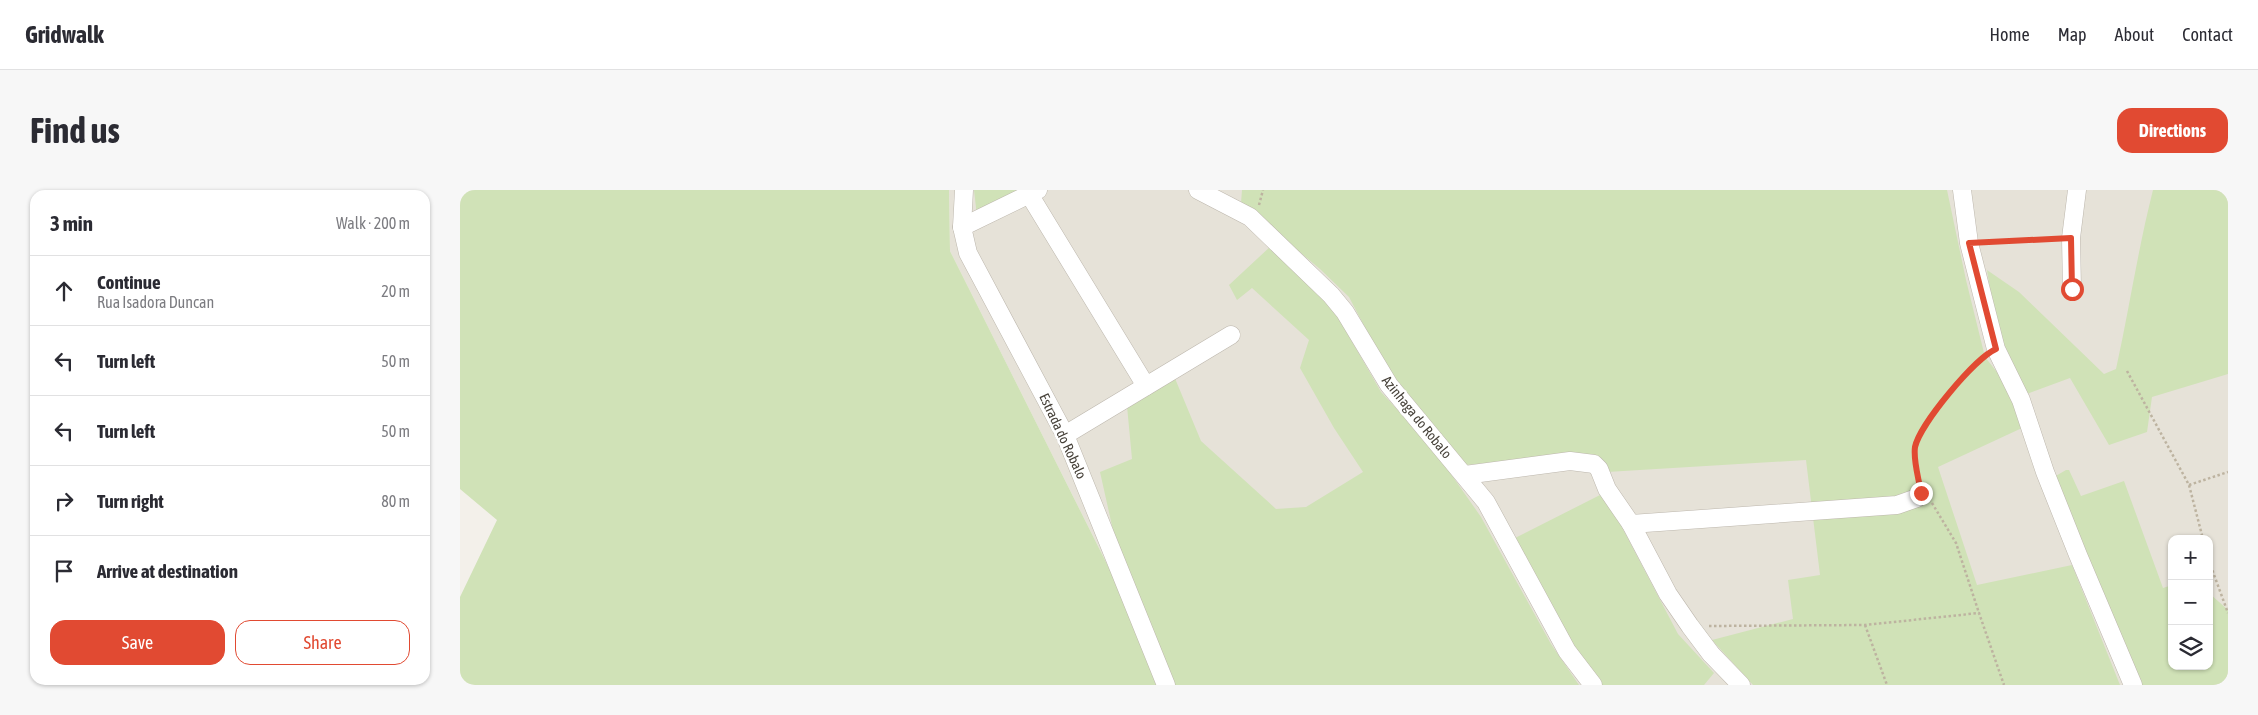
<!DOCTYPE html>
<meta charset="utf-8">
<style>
body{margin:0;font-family:"Asap Condensed",sans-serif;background:#f7f7f7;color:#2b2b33}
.controls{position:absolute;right:15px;bottom:15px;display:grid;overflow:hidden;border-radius:10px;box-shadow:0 1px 4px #0004}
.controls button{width:45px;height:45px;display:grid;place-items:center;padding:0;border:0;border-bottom:1px solid #e1e1e2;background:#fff;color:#2b2b33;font:25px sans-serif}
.stop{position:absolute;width:15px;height:15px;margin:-11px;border:4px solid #e14a32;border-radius:50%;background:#fff}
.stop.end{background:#e14a32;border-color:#fff;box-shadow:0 1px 5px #0008}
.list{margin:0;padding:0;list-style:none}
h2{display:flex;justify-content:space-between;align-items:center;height:65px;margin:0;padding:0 20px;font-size:21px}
h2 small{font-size:16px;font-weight:400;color:#7c7c81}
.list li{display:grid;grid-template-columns:32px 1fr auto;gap:15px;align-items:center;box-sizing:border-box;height:70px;padding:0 20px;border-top:1px solid #e1e1e2}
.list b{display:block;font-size:19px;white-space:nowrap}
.list p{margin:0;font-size:16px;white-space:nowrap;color:#7c7c81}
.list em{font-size:16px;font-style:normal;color:#7c7c81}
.actions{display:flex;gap:10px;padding:15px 20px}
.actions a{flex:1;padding:11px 0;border:1px solid #e14a32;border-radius:15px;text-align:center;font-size:18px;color:#e14a32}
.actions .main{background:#e14a32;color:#fff}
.icon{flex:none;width:28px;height:28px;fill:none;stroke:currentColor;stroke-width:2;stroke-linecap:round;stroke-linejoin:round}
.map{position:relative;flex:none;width:1768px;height:495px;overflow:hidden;border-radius:15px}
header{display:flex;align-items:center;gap:30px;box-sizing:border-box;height:70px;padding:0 25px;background:#fff;border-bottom:1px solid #e1e1e2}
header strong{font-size:24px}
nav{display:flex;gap:28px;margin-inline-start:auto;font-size:18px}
.intro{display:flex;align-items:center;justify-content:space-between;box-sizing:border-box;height:120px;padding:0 30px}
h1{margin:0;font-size:35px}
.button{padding:12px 22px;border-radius:15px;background:#e14a32;color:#fff;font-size:18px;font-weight:700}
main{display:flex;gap:30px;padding:0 30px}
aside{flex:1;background:#fff;border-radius:15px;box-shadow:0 1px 4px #0004}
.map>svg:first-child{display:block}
</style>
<header>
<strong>Gridwalk</strong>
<nav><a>Home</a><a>Map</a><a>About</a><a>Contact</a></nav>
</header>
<div class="intro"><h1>Find us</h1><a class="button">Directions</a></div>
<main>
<aside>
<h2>3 min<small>Walk · 200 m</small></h2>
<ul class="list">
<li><svg class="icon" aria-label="ahead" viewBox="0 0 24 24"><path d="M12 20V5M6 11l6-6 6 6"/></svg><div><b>Continue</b><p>Rua Isadora Duncan</p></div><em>20 m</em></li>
<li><svg class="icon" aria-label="left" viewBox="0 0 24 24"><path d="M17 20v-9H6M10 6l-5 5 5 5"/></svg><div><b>Turn left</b></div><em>50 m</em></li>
<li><svg class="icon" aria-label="left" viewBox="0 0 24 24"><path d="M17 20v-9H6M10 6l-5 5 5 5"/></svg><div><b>Turn left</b></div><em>50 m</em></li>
<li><svg class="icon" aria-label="right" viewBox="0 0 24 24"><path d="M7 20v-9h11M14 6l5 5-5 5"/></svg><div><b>Turn right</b></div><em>80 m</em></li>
<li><svg class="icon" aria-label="arrive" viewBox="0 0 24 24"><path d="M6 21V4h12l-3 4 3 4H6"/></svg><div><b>Arrive at destination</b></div></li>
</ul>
<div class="actions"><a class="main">Save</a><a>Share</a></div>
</aside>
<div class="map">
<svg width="1768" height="495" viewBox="0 0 1768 495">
<rect width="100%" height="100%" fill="#f3f0ea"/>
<!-- residential -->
<path fill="#e6e2d8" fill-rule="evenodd" d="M489 0H1768V495H701L654 388 490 61ZM1712 349H1749V476H1712Z"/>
<!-- green -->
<g fill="#d0e2b7">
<path d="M0 0H489L490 61 654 388 701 495H0V407L37 330 0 299Z"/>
<path d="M514 0H566L517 26Z"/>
<path d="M782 0H1487L1506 90 1525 167 1552 201 1562 238 1478 277 1517 395 1612 375 1660 495H1293L1252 450 1333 429 1328 390 1360 385 1346 270 1147 282 1079 269 1005 275 931 187 889 107 860 79 781 13Z"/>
<path d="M1693 0H1768V184L1692 207 1687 242 1649 255 1610 188 1564 205 1537 143 1527 80 1559 102 1644 184 1656 179C1669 120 1678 59 1693 0Z"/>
<path d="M812 55 867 108 921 202 972 257 1021 327 1091 454 1119 495H715L657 358 640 282 672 269 667 216 714 186 741 251 816 319 846 317 903 282 874 238 840 178 849 150 792 98 777 110 769 95Z"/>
<path d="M1606 280H1609L1621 306 1664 291 1703 398 1712 395V476H1749V403L1768 420V495H1677L1594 287Z"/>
<path d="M1144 303 1218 444 1254 483 1244 495H1142C1104 452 1081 398 1055 348Z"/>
</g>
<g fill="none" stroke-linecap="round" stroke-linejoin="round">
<defs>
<g id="minor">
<path d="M504 0 502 37 508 63 605 245 706 495"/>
<path d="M738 0 790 27 871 105 885 122 929 195 1026 312 1107 461 1133 495"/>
<path d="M1502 0 1509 53 1536 159 1561 210 1585 282 1618 365 1673 495"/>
<path d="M569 4 686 196"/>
<path d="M502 37 578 0"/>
<path d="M1612 99 1611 48 1617 0"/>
<path d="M605 245 771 145"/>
<path d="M1005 285 1110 271 1134 274 1139 279 1147 299 1171 334 1208 404 1230 436 1251 464 1281 495"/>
<path d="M1171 334 1437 315 1457 308 1461 303"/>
</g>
</defs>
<!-- minor casing -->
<use href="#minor" stroke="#bdb7ad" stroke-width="19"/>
<!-- path -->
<g stroke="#bdb3a0" stroke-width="2.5" stroke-dasharray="2.5 2.5" stroke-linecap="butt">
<path d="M799 15 803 0"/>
<path d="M1523 53 1595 49"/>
<path d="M1667 181 1729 295 1743 349"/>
<path d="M1459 287C1457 278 1453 266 1456 257 1460 235 1505 181 1523 167"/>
<path d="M1729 295 1768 282"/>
<path d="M1472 313 1496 353 1519 423"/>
<path d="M1749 371 1768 423"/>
<path d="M1405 435 1427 495"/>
<path d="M1249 436 1405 435 1519 423 1544 495"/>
</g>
<!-- minor -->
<use href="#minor" stroke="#fff" stroke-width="18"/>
</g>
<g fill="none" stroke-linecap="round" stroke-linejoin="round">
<!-- route -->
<path stroke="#e14a32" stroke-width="6" d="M1461 303C1459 289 1453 271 1455 257 1460 234 1515 168 1536 159L1509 53 1611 48 1612 99"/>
</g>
<g text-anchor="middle" stroke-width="5" stroke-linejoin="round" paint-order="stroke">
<!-- street labels -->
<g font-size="14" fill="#464139" stroke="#fff">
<text transform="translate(957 227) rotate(51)" y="5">Azinhaga do Robalo</text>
<text transform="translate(603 246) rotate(65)" y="5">Estrada do Robalo</text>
</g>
</g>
</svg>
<div class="controls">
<button>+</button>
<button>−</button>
<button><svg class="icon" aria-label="layers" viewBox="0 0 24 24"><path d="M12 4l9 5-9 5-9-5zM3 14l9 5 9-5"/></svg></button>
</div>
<div class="stop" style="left:1612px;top:99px"></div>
<div class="stop end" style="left:1461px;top:303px"></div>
</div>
</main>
